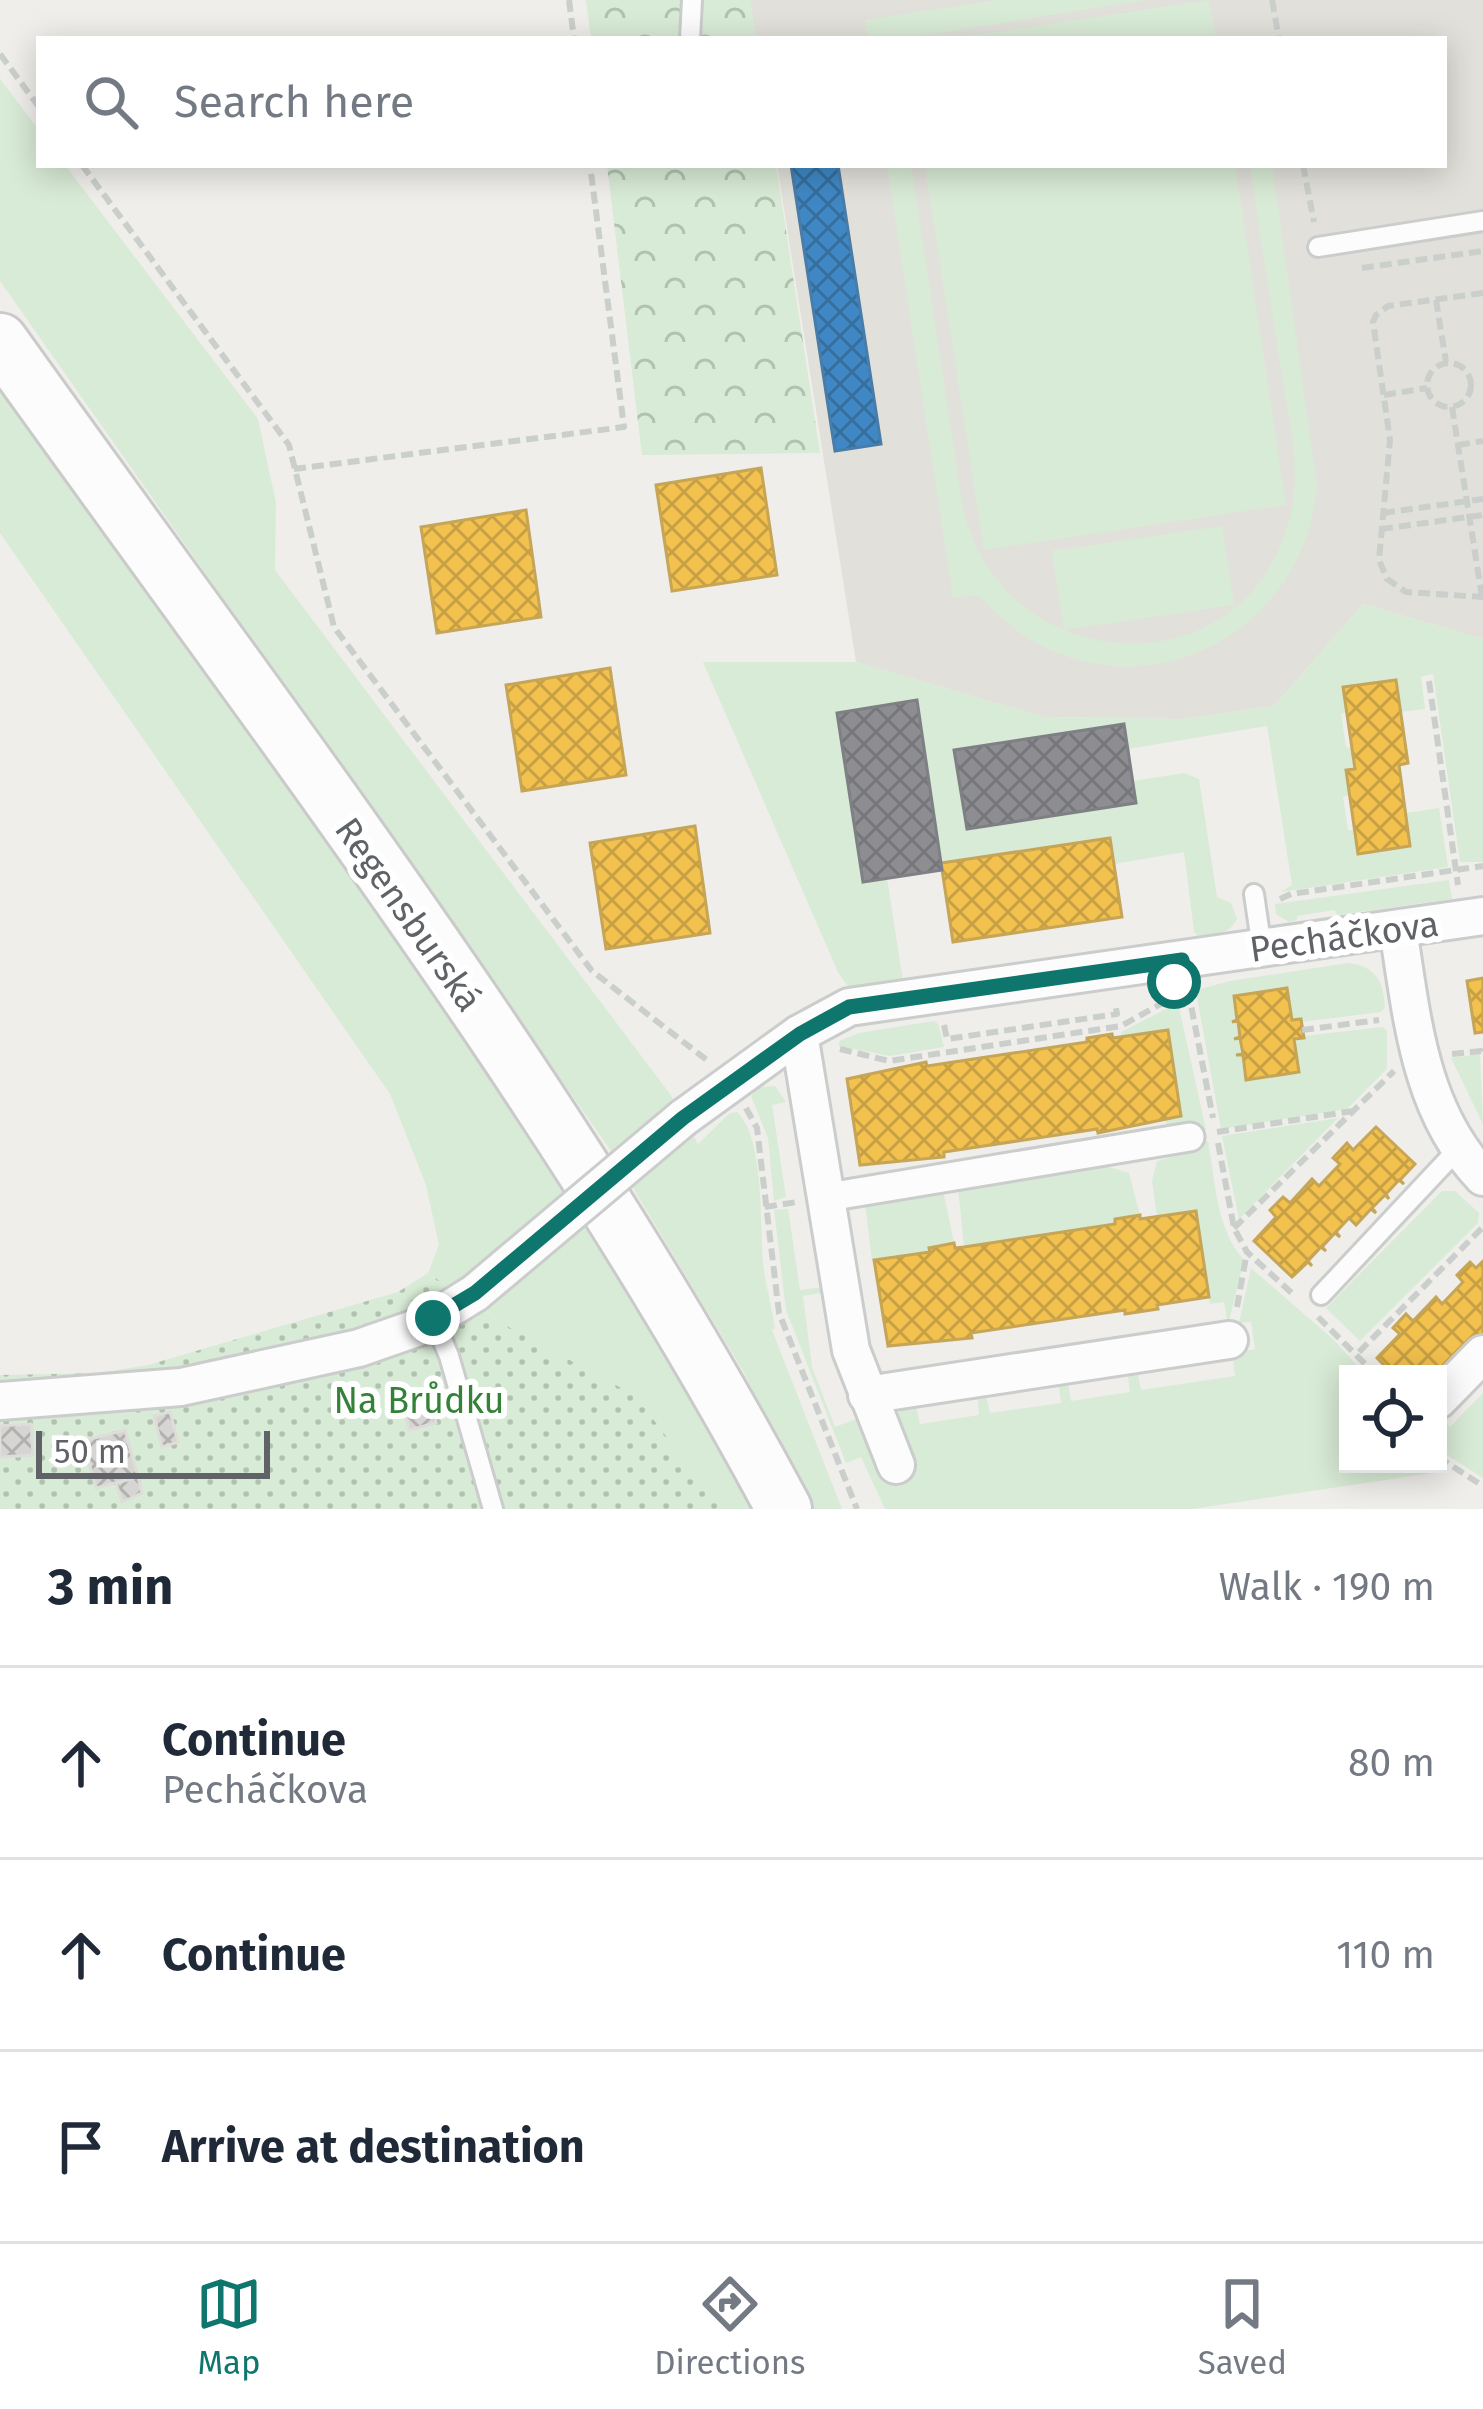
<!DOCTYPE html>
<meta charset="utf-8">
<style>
body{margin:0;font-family:"Fira Sans",sans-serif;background:#f6f6f7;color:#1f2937}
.controls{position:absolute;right:36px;bottom:36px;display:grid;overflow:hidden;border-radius:0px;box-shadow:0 6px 30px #0003}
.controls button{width:108px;height:108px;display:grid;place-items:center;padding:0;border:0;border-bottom:3px solid #e0e1e3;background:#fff;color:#1f2937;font:60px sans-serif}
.scale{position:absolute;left:36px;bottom:30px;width:234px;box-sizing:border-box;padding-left:12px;border:6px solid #5f6368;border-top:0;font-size:33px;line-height:42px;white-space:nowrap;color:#5f6368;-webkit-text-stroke:9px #fff;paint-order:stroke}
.stop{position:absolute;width:36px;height:36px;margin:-27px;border:9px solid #0f766e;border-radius:50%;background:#fff}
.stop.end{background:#0f766e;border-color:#fff;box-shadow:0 3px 12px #0008}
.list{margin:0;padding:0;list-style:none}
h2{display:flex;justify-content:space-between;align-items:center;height:156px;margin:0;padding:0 48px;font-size:51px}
h2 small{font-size:39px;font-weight:400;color:#747a83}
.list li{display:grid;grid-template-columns:78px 1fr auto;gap:36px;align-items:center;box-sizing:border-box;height:192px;padding:0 48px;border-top:3px solid #e0e1e3}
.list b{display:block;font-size:45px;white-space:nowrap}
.list p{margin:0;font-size:39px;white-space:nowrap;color:#747a83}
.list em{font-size:39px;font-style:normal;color:#747a83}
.icon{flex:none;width:66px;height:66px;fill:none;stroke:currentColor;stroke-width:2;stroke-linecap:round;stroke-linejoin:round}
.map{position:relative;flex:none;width:1483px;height:1509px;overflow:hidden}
.search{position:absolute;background:#fff;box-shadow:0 6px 30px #0003;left:36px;right:36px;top:36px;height:132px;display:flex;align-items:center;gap:30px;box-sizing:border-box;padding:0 42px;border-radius:0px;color:#747a83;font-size:45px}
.sheet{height:732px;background:#fff}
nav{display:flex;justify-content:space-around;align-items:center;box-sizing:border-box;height:168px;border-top:3px solid #e0e1e3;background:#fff;font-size:33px;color:#747a83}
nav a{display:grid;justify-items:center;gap:6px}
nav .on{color:#0f766e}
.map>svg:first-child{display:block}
</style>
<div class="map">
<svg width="1483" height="1509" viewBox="0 0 1483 1509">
<defs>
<pattern id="forest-crowns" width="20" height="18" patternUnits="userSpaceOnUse" patternTransform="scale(3)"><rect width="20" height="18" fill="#d8ebd6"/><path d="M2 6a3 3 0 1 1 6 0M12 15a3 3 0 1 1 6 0" fill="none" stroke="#b2c2b1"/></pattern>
<pattern id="park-dots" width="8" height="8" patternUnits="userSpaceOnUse" patternTransform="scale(3)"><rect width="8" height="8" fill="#d8ebd6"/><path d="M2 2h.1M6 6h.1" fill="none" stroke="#b2c2b1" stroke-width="1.8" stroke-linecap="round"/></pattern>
<pattern id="homes-cross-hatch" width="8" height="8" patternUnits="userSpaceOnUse" patternTransform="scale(3)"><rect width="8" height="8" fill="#f2c14e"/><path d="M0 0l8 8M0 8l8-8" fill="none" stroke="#c7a045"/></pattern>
<pattern id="schools-cross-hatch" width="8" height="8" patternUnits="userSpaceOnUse" patternTransform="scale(3)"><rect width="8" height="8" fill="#3f88c5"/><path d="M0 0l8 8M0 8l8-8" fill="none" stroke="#366e9c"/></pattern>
<pattern id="industry-cross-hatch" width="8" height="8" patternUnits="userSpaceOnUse" patternTransform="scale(3)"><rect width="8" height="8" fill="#8d8d92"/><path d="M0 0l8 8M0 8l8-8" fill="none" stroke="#76777b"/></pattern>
<pattern id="building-cross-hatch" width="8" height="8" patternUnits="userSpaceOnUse" patternTransform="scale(3)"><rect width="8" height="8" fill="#d6d5d3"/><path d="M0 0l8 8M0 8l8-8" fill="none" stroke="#b1b0af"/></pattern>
</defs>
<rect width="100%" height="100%" fill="#efeeea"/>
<!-- education -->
<path fill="#e2e0da" d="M750 0H1483V639L1363 604 1274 706 1184 719 1044 717 856 662 777 165H1444V39H756Z"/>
<!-- grass -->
<g fill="#d8ebd6">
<path d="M997 0H1146L901 39H868L865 20Z"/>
<path d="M1209 0 1216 39H950Z"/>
<path d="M0 79 39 130V165H65L258 419 276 503 275 570 670 1094 698 1144 730 1113 737 1112C766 1139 759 1231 764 1271 767 1290 772 1309 775 1328L772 1330 842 1509H813L743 1371 609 1148 0 281Z"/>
<path d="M887 165H911L962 502C994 673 1234 698 1287 528 1305 472 1287 412 1279 356 1269 292 1259 229 1250 165H1272L1317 485C1302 661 1094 731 979 595L953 598Z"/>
<path d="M925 165H1235L1286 505 984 550Z"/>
<path d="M0 377 439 989 597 1227 763 1509H508L500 1322 428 1273 439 1245 426 1185 390 1094 0 533Z"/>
<path d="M1222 526 1234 605 1064 630 1052 551Z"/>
<path d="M1363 604 1483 639V862H1460L1433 674 1421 677 1425 709 1400 712 1395 680 1343 688 1347 712 1341 714 1346 747 1352 748 1355 769 1346 771 1349 795 1343 797 1348 830H1354L1358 854 1410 846 1406 813 1439 808 1448 867 1281 892 1292 885 1267 726 1128 749 1124 724 955 750 967 829 1136 803 1133 781 1184 773 1199 779 1217 897 1231 903 1237 919C1229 935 1214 935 1198 936L1194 931 1184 852 1114 864 1109 838 941 863 917 701 838 712 863 881 887 878 903 981 849 988 838 972 703 662H856L1044 717 1184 719 1274 706Z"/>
<path d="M1449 880 1452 899 1337 915 1335 910 1297 916V920L1289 922 1276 914 1275 904Z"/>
<path d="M1348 963C1376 966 1384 982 1385 1008L1381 1012 1301 1022 1292 1020 1287 988 1234 996 1246 1079 1299 1072 1294 1039 1303 1036 1383 1027 1387 1031V1069L1347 1109 1221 1129 1197 997 1200 989 1230 981Z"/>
<path d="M1178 1003 1206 1130 1168 1131 1165 1118 1181 1115 1168 1030 1122 1037 1121 1032Z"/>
<path d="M934 1021 938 1024 944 1047 890 1056 839 1046V1041L859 1033Z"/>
<path d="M1480 1054 1483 1124 1451 1058Z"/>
<path d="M775 1086 786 1102 772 1105 786 1197 774 1201 768 1138 751 1096 760 1087Z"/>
<path d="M1338 1118 1239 1219 1222 1136Z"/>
<path d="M1208 1141C1215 1179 1216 1230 1244 1260L1228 1325 1224 1302 1210 1304 1196 1211 1157 1217 1152 1181 1157 1161 1190 1152V1143Z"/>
<path d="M1105 1166 1129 1173 1140 1215 1115 1224 964 1247 958 1187Z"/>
<path d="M943 1190 954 1243 930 1248V1252L872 1261 865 1203Z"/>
<path d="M1442 1191H1455L1479 1213 1478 1223 1360 1341 1326 1308Z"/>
<path d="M788 1209 800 1290 824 1287 825 1292 803 1296 812 1367 835 1427 856 1419 879 1475 916 1462 906 1438 896 1442C893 1421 894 1410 915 1401L920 1424 979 1415 977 1392 985 1391 990 1413 1061 1403 1058 1379 1067 1377 1071 1401 1130 1392 1127 1369 1137 1368 1141 1390 1235 1376 1232 1353 1255 1349 1251 1322 1239 1323 1251 1268 1334 1340 1365 1374H1348V1464H1431L1439 1472 1192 1509H885L861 1457 846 1463 786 1310 774 1210Z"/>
<path d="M1483 1393V1478L1438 1449V1417L1450 1427Z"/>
</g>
<!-- forest -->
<g fill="url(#forest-crowns)">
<path d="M586 0H750L756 39H591Z"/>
<path d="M607 165H776L820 453 642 455Z"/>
</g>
<!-- park -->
<path fill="url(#park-dots)" d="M428 1273 501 1323 636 1396 720 1509H0V1375L99 1373 148 1365 398 1292Z"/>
<!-- homes -->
<g fill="url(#homes-cross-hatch)" stroke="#c6a556" stroke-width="3">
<path d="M761 468 777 575 672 591 656 485Z"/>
<path d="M526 510 541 617 437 633 421 527Z"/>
<path d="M610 668 626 775 522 791 506 685Z"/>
<path d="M1396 680 1408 763 1399 765 1410 846 1358 854 1346 770 1355 769 1343 687Z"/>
<path d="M695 826 710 933 606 949 590 843Z"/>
<path d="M1110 838 1122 917 953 942 941 863Z"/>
<path d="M1483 978V1032L1475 1033 1467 981Z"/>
<path d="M1287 988 1292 1020 1301 1019 1304 1038 1294 1039 1299 1072 1246 1080 1243 1055H1236L1243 1054 1240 1038 1234 1039 1240 1037 1238 1021 1232 1022 1237 1020 1234 996Z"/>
<path d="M1168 1030 1181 1116 1098 1133 1097 1129 944 1152V1157L860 1165 847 1079 926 1062 927 1066 1087 1042V1038L1112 1034 1113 1038Z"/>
<path d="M1376 1127 1415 1164 1400 1180 1404 1184 1399 1180 1386 1194 1389 1199 1385 1195 1372 1208 1376 1213 1371 1209 1356 1225 1349 1218 1336 1232 1340 1237 1335 1233 1322 1247 1326 1251 1321 1247 1308 1261 1312 1266 1308 1262 1292 1277 1254 1241 1276 1217 1270 1210 1283 1197 1290 1203 1312 1179 1319 1186 1340 1164 1333 1158 1347 1143 1353 1150Z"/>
<path d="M1196 1211 1209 1297 1157 1305 1158 1309 1125 1314V1310L971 1333 972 1338 888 1346 874 1260 930 1252 929 1248 954 1243 955 1248 964 1247 1115 1224V1219L1140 1215V1219Z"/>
<path d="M1483 1261V1338L1479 1342 1473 1336 1458 1350 1462 1355 1457 1351 1444 1364 1448 1370 1444 1365 1435 1374H1393L1377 1358 1400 1334 1393 1328 1406 1314 1413 1321 1436 1297 1442 1304 1463 1282 1457 1275 1470 1262 1476 1268Z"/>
</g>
<!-- schools -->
<path fill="url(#schools-cross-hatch)" stroke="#497da9" stroke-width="3" d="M791 165H838L881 444 835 451Z"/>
<!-- industry -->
<g fill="url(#industry-cross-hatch)" stroke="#7f8085" stroke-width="3">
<path d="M917 700 942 870 863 882 837 713Z"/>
<path d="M1124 724 1136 803 967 829 954 750Z"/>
</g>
<!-- building -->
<g fill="url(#building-cross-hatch)" stroke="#deddd9" stroke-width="3">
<path d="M431 1402 436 1423 409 1430 404 1408Z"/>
<path d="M170 1412 178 1442 162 1447 154 1416Z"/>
<path d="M31 1424 33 1455 0 1457V1426Z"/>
<path d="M125 1430 138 1477 96 1488 83 1441Z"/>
<path d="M138 1477 142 1493 122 1502 116 1483Z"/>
</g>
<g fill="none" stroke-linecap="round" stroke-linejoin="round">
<defs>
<g id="service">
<path d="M690 39 692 0"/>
<path d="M1318 247 1483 221"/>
<path d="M1254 894 1262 949"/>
<path d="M1321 1295 1457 1150"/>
<path d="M433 1318 449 1356 493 1509"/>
</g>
<path id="pedestrian" d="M828 1197 1190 1137"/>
<g id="minor">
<path d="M1398 929C1412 1017 1419 1110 1483 1177"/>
<path d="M799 1034 851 1350 896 1465"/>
<path d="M683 1118 799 1034 849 1007 1483 916"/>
<path d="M867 1395 1229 1340"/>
<path d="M1438 1400 1483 1354"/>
<path d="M0 1401 181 1387 359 1348 422 1326 475 1293"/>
</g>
<path id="secondary" d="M0 341C272 722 563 1095 784 1509"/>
</defs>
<!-- service casing -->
<use href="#service" stroke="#cbcccc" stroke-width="24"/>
<!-- pedestrian casing -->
<use href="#pedestrian" stroke="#cbcccc" stroke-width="33"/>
<!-- minor casing -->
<use href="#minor" stroke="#cbcccc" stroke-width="42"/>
<!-- secondary casing -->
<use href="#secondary" stroke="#cacacb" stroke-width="60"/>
<!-- path -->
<g stroke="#cacfcc" stroke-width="6" stroke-dasharray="12 6" stroke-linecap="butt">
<path d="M569 0 574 39"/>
<path d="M1272 0 1279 39"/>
<path d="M0 54 39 107"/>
<path d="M82 165 289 445 334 627 592 971 708 1061"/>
<path d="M1303 165 1314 222"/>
<path d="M1362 268 1483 251"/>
<path d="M1483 293 1388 306 1376 315 1373 322 1390 440 1379 560 1387 579 1406 592 1483 597"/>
<path d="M1436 300 1446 362"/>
<circle cx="1449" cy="385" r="22"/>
<path d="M1384 395 1427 388"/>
<path d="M1452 407 1482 597"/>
<path d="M1458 445 1483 441"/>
<path d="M294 469 624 427 590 165"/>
<path d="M1383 513 1483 499"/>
<path d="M1381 529 1483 515"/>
<path d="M1429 681 1458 885"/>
<path d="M1280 899 1291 894 1483 866"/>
<path d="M1188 990 1213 1118"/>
<path d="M944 1025 947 1039 1117 1014 1115 1003"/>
<path d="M1302 1030 1379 1020"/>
<path d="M840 1049 889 1061 1121 1026 1175 996"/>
<path d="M1452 1054 1481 1051 1483 1057"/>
<path d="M746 1108 757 1128 779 1313 857 1509"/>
<path d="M1217 1132 1353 1111"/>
<path d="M1218 1143 1234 1228 1247 1252 1295 1296"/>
<path d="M765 1207 797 1202"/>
<path d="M1234 1228 1394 1071"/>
<path d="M1237 1307 1247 1252"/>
<path d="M1318 1317 1375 1374"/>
<path d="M1359 1352 1483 1227"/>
<path d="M1438 1457 1483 1486"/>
</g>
<!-- service -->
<use href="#service" stroke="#fdfcfc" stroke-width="18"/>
<!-- pedestrian -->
<use href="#pedestrian" stroke="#fdfcfc" stroke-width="27"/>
<!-- minor -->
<use href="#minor" stroke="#fdfcfc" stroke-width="36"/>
<!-- secondary -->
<use href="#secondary" stroke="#fdfcfc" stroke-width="54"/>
<defs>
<path id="minor-bridge" d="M475 1293 683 1118"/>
</defs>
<!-- minor-bridge casing -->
<use href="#minor-bridge" stroke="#cbcccc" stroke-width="42" stroke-linecap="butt"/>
<!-- minor-bridge -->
<use href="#minor-bridge" stroke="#fdfcfc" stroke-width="36"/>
</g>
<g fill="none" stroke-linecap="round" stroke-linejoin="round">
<!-- route -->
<path stroke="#0f766e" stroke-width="15" d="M433 1318 475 1293 683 1118 800 1034 849 1007 1182 960 1188 988 1174 982"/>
</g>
<g text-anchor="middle" stroke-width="12" stroke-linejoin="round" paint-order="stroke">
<!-- street labels -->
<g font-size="36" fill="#5f6368" stroke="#fff">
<text transform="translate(409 914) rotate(55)" y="13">Regensburská</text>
<text transform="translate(1344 936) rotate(-8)" y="13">Pecháčkova</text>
</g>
<!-- park labels -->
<g font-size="36" fill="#348238" stroke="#fff">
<text x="419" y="1413">Na Brůdku</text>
</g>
</g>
</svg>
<div class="controls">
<button><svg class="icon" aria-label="locate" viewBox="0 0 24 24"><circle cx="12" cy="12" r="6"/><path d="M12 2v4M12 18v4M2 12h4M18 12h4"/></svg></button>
</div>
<div class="scale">50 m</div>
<div class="stop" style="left:1174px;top:982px"></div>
<div class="stop end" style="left:433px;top:1318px"></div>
<div class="search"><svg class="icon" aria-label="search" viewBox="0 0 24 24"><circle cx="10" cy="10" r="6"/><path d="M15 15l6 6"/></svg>Search here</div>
</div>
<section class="sheet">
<h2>3 min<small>Walk · 190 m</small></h2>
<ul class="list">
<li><svg class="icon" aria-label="ahead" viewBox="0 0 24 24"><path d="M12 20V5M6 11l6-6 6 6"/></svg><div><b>Continue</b><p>Pecháčkova</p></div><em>80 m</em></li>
<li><svg class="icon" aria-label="ahead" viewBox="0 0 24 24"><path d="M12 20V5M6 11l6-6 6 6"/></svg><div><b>Continue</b></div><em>110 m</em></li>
<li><svg class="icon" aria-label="arrive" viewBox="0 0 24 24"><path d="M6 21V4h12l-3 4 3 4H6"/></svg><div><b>Arrive at destination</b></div></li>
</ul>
</section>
<nav>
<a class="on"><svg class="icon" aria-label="map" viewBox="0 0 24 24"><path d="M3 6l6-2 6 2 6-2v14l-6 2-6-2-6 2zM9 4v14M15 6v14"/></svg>Map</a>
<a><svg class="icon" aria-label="directions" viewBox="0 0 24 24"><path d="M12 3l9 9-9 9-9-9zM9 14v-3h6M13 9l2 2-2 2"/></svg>Directions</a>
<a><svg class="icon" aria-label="saved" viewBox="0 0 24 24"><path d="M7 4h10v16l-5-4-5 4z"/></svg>Saved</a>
</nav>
